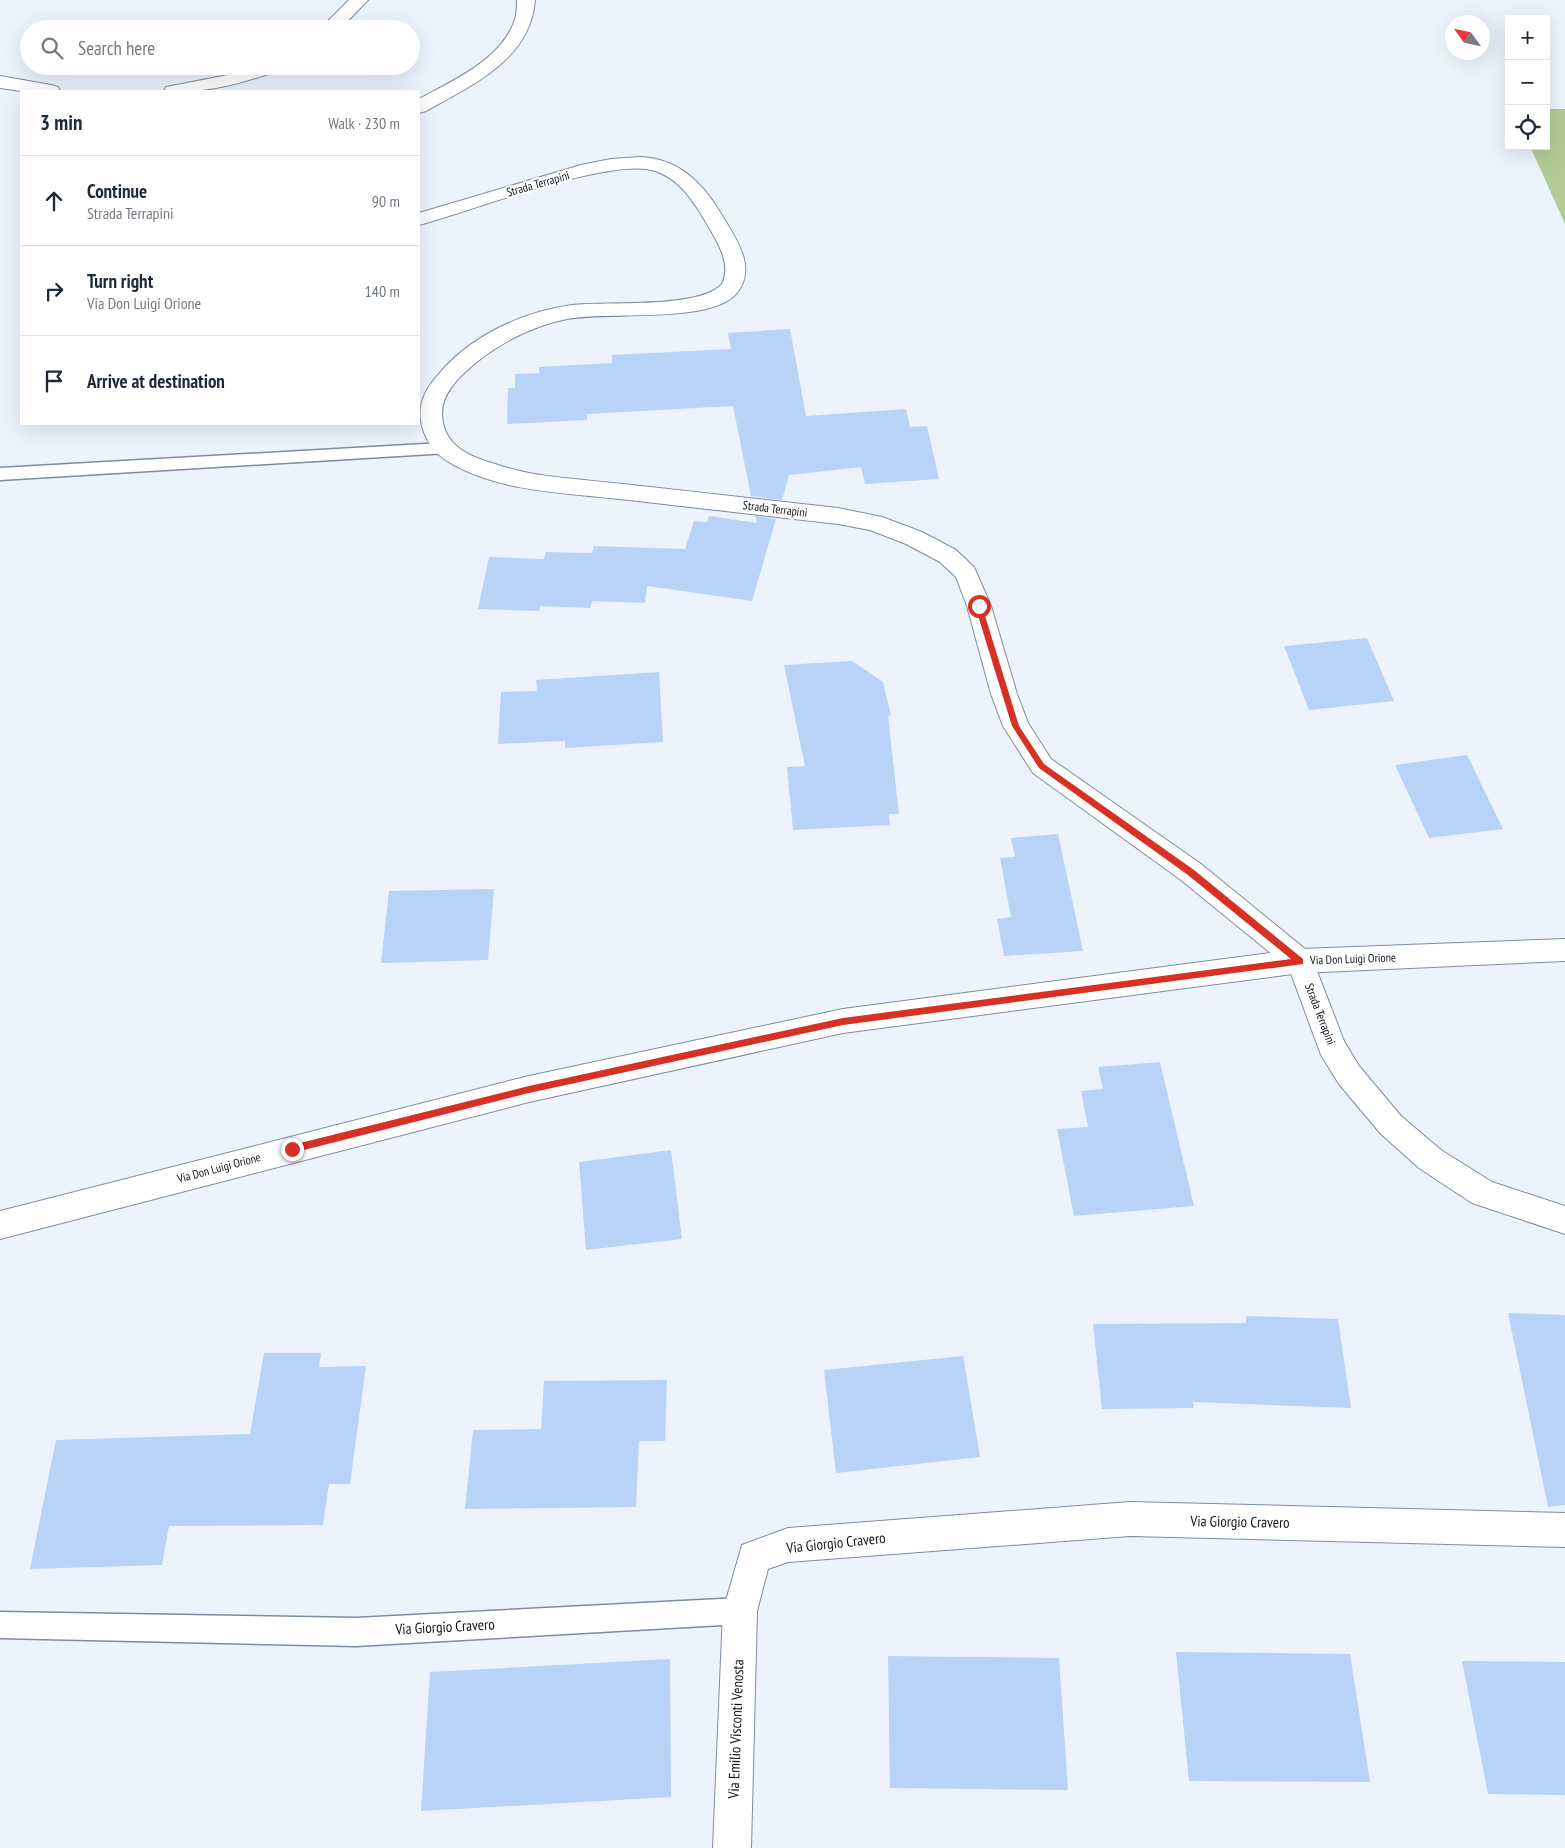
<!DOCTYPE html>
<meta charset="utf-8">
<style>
body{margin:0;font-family:"PT Sans Narrow",sans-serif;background:#f2f2f3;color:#1f2937}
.controls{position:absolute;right:15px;top:15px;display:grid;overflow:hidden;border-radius:0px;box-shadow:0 5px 20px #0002}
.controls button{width:45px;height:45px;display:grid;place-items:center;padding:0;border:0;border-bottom:1px solid #e0e1e3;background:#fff;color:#1f2937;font:25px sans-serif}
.compass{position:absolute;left:1445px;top:15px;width:45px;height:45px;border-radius:50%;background:#fff;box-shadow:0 5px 20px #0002;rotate:303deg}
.stop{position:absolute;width:15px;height:15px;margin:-11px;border:4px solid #d93025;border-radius:50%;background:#fff}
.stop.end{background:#d93025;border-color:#fff;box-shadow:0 1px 5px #0008}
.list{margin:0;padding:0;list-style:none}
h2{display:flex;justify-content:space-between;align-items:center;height:65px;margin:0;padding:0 20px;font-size:21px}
h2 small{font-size:16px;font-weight:400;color:#747a83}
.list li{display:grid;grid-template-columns:32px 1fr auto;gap:15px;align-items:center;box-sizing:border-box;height:90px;padding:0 20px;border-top:1px solid #e0e1e3}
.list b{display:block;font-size:19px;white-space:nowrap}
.list p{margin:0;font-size:16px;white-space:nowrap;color:#747a83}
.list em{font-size:16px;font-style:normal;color:#747a83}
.icon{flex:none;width:28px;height:28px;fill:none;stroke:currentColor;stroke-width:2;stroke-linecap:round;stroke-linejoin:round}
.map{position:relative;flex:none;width:1565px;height:1848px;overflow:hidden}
.search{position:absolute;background:#fff;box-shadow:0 5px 20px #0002;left:20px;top:20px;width:400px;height:55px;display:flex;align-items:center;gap:12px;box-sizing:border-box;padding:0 18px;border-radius:28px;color:#747a83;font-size:19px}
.panel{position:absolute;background:#fff;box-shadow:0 5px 20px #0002;left:20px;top:90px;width:400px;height:335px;border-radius:0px}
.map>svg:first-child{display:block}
</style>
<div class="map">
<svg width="1565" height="1848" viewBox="0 0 1565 1848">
<rect width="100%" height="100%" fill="#edf3fc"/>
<!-- green -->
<path fill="#b0cc94" d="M1546 109H1565V224L1530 146H1546Z"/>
<!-- building -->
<g fill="#b8d3f7">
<path d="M790 329 806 416 906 409 910 427 927 426 939 479 865 484 861 467 789 475 782 500 751 496 733 406 587 414V420L507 424 508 388H515V374L539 373V367L612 363V355L731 349 728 333Z"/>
<path d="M709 516 757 523 755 516 776 519 752 601 647 586 645 603 592 601 590 608 540 606 539 611 478 609 489 557 544 559 546 552 592 553 594 546 685 549 694 521 707 522Z"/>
<path d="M1367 638 1394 701 1309 710 1284 646Z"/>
<path d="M852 661 883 682 891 715 888 716 899 814H889L890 825 793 830 787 767 805 766 784 665Z"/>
<path d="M659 672 663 742 565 748V741L498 744 501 692 537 691 536 680Z"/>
<path d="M1467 755 1503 829 1429 838 1395 765Z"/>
<path d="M1058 834 1083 951 1004 956 997 919 1011 917 1000 858 1015 857 1011 838Z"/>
<path d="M494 889 488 960 381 963 389 891Z"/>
<path d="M1160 1062 1194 1206 1074 1216 1057 1129 1088 1127 1081 1091 1103 1089 1098 1067Z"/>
<path d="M671 1150 682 1239 586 1250 579 1162Z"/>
<path d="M1508 1313 1565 1315V1505L1548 1507Z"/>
<path d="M1246 1316 1338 1319 1351 1408 1193 1402 1194 1408 1102 1409 1093 1324 1246 1323Z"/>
<path d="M264 1353H321L319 1367 366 1366 350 1484H329L323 1525 169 1526 162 1565 30 1569 56 1440 250 1434Z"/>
<path d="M963 1356 980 1457 836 1473 824 1370Z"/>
<path d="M667 1380 665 1441H639L636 1507 465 1509 473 1430 541 1429 544 1381Z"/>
<path d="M1176 1652 1350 1654 1370 1782 1189 1781Z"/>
<path d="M888 1656 1059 1658 1068 1790 890 1788Z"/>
<path d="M670 1659 671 1797 421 1811 430 1672Z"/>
<path d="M1462 1661 1565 1662V1795L1488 1794Z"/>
</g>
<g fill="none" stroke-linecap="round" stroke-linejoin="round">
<defs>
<g id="service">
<path d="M442 443 448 445 451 449 448 453 0 480V468Z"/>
<path d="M740 1598 750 1601 753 1611 750 1621 740 1624 356 1646 0 1638V1612L356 1618Z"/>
</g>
<g id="minor">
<path d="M349 0H368L340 29H320Z"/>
<path d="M517 0H535C531 59 472 85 426 111L419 113V99C452 81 503 59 515 19 517 13 517 6 517 0Z"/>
<path d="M255 66H283L281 70C242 83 205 94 164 91L166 87 228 75Z"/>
<path d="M0 76 51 85 58 87 60 91H21L0 88Z"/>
<path d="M641 157C678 159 701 181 720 212 734 236 759 267 736 294 709 324 607 311 567 319 528 327 491 347 462 375 446 391 437 407 445 430 453 450 475 458 495 464 535 478 580 479 623 484 695 492 766 500 838 508L882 517 922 532 956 550 974 567 991 606 1017 694 1028 723 1051 759 1201 864 1310 953 1344 1041 1359 1066 1401 1116 1441 1150 1492 1182 1565 1206V1234L1472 1203 1419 1168 1381 1134 1339 1084 1321 1055 1289 968 1181 880 1033 773 1003 726 991 694 967 606 956 577 940 562 906 544 870 530 838 524C765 516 693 507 620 499 565 493 504 492 454 465 442 459 432 450 426 437 415 413 421 394 438 375 470 336 522 312 572 305 606 301 700 309 722 284 732 263 717 242 707 224 694 202 680 179 655 171 612 156 469 212 419 225V213L581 165 611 159Z"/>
<path d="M1130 1502 1565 1513V1547L1130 1536 788 1562 768 1569 757 1611 751 1848H713L723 1611 742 1545 788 1528Z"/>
</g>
<path id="primary" d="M1565 939V961L1300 973 843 1033 529 1102 0 1239V1211L529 1076 843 1009 1300 949Z"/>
</defs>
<!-- service casing -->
<use href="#service" stroke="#7d8ca1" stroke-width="3"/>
<!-- minor casing -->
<use href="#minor" stroke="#7d8ca1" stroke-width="2"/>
<!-- primary casing -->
<use href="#primary" stroke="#7d8ca1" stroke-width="2"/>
<!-- service -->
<use href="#service" fill="#fff" fill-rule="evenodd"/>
<!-- minor -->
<use href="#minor" fill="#fff" fill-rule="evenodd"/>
<!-- primary -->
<use href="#primary" fill="#fff" fill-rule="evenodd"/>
</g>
<!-- route -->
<path fill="#d93025" d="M979 603 982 606 1019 726 1044 764 1194 870 1303 959V964L843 1025 529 1093 292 1153 289 1151V1146L292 1145 529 1086 843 1018 1291 959 1188 875 1039 768 1012 726 975 606Z"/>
<g text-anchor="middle" stroke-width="4.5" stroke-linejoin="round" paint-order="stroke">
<!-- street labels -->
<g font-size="12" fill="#10161d" stroke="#fff">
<text transform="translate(538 184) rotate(-16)" y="4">Strada Terrapini</text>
<text transform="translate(775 509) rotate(7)" y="4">Strada Terrapini</text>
<text transform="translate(1353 959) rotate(-2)" y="4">Via Don Luigi Orione</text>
<text transform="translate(1320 1014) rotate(69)" y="4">Strada Terrapini</text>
<text transform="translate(219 1168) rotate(-15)" y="4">Via Don Luigi Orione</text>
</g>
<!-- near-street labels -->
<g font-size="15" fill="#10161d" stroke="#fff">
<text transform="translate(1240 1522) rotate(1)" y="5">Via Giorgio Cravero</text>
<text transform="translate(836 1543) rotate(-6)" y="5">Via Giorgio Cravero</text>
<text transform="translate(445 1627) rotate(-3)" y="5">Via Giorgio Cravero</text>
<text transform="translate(736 1729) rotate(-88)" y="5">Via Emilio Visconti Venosta</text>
</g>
</g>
</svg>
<div class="controls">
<button>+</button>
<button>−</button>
<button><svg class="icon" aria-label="locate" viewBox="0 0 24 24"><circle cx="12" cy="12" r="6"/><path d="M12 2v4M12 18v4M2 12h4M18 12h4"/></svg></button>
</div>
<svg class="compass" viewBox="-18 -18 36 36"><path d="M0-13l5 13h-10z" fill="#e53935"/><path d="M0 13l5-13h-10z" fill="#747a83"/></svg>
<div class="stop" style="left:979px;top:606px"></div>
<div class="stop end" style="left:292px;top:1149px"></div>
<div class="search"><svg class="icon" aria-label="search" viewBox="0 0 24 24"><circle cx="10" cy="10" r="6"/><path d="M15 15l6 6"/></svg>Search here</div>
<section class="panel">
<h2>3 min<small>Walk · 230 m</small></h2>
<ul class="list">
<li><svg class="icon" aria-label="ahead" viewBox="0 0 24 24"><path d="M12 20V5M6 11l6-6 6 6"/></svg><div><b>Continue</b><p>Strada Terrapini</p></div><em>90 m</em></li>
<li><svg class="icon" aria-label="right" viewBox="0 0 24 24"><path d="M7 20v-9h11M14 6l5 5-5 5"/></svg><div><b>Turn right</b><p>Via Don Luigi Orione</p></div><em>140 m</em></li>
<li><svg class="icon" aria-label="arrive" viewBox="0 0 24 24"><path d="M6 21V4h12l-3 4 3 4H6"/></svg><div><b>Arrive at destination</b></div></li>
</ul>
</section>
</div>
